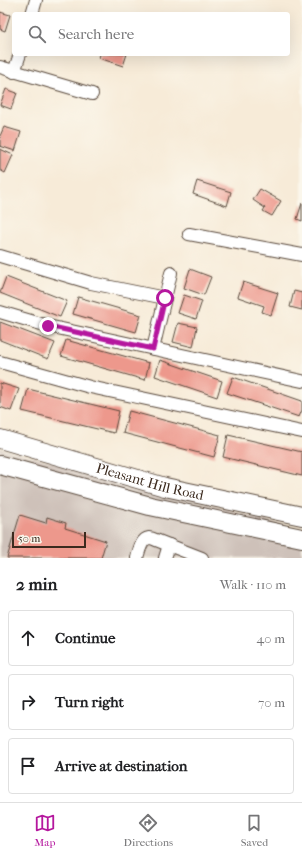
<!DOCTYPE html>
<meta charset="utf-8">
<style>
body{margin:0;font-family:"IM FELL French Canon",serif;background:#f2f2f2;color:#202124}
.scale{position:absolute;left:12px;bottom:10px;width:74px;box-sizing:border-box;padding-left:4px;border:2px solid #3b2a1e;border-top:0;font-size:11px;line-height:14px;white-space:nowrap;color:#3b2a1e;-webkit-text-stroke:3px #fbf7ec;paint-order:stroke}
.stop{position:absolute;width:12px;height:12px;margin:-9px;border:3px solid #b5179e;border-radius:50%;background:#fff}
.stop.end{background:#b5179e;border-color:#fff;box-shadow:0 1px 4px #0008}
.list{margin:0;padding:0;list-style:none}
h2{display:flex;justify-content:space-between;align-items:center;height:52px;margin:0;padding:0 16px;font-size:17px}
h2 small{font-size:13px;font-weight:400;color:#757577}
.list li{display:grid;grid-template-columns:26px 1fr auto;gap:12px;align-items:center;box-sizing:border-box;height:56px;margin:0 8px 8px;padding:0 8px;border:1px solid #e0e0e0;border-radius:4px}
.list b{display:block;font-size:15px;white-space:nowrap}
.list em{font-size:13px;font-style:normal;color:#757577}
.icon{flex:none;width:22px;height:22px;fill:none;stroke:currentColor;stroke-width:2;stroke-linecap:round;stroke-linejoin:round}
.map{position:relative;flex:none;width:302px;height:558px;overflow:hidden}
.search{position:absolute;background:#fff;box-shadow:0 4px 16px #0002;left:12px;right:12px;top:12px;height:44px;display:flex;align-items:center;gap:10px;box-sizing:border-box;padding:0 14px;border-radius:4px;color:#757577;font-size:15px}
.sheet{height:244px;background:#fff}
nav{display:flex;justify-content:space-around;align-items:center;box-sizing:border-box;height:56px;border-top:1px solid #e0e0e0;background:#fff;font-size:11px;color:#757577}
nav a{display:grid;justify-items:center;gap:2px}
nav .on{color:#b5179e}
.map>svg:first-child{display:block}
</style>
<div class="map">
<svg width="302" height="558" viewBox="0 0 302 558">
<rect width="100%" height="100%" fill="#fbf7ec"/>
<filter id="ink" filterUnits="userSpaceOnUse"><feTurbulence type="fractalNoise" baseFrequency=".025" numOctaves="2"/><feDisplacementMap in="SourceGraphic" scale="8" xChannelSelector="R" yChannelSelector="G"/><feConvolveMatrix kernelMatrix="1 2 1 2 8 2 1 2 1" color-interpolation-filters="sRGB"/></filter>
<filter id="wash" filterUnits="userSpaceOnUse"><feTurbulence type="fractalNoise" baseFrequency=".012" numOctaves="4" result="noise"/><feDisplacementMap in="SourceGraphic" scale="16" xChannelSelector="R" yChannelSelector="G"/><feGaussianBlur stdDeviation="0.9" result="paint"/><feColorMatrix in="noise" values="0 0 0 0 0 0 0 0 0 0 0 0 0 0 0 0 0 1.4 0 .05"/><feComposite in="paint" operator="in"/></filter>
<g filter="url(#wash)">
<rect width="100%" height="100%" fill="#f7ebd8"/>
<!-- industrial -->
<path fill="#cec1b9" d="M0 448 175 493 302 531V558H0Z"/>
<g id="blocks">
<!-- building -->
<g fill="#ed988c">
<path d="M0 12 10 15 5 31 0 29Z"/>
<path d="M100 54H127L123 66 99 58Z"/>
<path d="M6 89 17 93 11 109 0 105Z"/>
<path d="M4 127 21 132 15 151 0 146V136Z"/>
<path d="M0 149 13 155 5 173 0 170Z"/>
<path d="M197 181 231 192 227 206 193 194Z"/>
<path d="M260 189 281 201 272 216 263 211 265 208 253 200Z"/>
<path d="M302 203V221L297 219Z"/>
<path d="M190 269 211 277 204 295 184 288Z"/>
<path d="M6 277 67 301 60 317 0 293Z"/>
<path d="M243 282 278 293 271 315 262 312 264 306 238 297Z"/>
<path d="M294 291 302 293V310L290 307Z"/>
<path d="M184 295 202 301 196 319 178 313Z"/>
<path d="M78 297 141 315 136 332 73 314Z"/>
<path d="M0 322 55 343 48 359 0 340Z"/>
<path d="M178 323 197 327 193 347 173 342Z"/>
<path d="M66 340 149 363 145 380 61 356Z"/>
<path d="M160 360 222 381 217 397 155 376Z"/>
<path d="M233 377 302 401V410L299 417 227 393Z"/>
<path d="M0 383 19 389 11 411 0 407Z"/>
<path d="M28 389 119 411 114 433 22 411Z"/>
<path d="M129 411 220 435 214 457 123 433Z"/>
<path d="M228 435 302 452V476L223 457Z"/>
<path d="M20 515 46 523 47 517 66 523 65 528 106 541 101 558H7Z"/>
</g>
</g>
</g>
<g filter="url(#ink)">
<use href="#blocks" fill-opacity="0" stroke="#57473a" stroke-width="1"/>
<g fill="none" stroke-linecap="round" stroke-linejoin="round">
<defs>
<g id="minor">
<path d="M32 14 36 0"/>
<path d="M0 67 92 94"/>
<path d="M14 72 20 54"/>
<path d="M189 234 302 255"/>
<path d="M0 256 91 283 165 298"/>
<path d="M0 312 48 326 302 381"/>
<path d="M153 349 171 273"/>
<path d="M0 362 90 387 302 432"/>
<path d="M137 558C139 551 141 539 149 538 152 538 154 539 156 540L202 558"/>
<path d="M165 558 169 545"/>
</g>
<g id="highway">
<path id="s1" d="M0 439 165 487 302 516"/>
<path d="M0 465 150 506 302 538"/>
</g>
</defs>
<!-- minor casing -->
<use href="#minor" stroke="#57473a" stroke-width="14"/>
<!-- highway casing -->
<use href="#highway" stroke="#57473a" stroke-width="20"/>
<!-- minor -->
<use href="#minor" stroke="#fff" stroke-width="12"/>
<!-- highway -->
<use href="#highway" stroke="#fff" stroke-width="18"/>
</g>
</g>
<g fill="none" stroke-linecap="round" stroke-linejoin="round" filter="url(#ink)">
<!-- route -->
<path stroke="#b5179e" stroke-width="5" d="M48 326 153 349 165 298"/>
</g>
<g text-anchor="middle" stroke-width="4" stroke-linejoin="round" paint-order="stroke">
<!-- street labels -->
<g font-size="14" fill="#3b2a1e" stroke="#fbf7ec">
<text dy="5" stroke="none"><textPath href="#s1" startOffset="156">Pleasant Hill Road</textPath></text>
</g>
</g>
</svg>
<div class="scale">50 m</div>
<div class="stop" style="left:165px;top:298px"></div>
<div class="stop end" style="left:48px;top:326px"></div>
<div class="search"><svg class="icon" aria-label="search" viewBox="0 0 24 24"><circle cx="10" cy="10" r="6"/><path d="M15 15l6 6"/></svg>Search here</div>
</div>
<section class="sheet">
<h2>2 min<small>Walk · 110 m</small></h2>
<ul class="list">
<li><svg class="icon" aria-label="ahead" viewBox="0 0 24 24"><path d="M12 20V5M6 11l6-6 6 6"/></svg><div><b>Continue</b></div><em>40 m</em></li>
<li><svg class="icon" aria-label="right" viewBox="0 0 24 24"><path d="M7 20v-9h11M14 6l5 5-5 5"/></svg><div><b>Turn right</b></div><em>70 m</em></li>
<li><svg class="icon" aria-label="arrive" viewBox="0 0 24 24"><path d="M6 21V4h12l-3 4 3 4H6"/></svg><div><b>Arrive at destination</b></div></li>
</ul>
</section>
<nav>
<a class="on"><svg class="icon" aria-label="map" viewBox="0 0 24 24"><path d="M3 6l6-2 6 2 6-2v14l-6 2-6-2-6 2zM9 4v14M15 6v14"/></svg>Map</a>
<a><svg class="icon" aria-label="directions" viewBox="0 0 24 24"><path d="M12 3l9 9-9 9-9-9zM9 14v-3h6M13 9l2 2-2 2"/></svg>Directions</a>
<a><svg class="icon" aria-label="saved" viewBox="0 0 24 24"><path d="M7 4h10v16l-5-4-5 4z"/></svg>Saved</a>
</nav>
